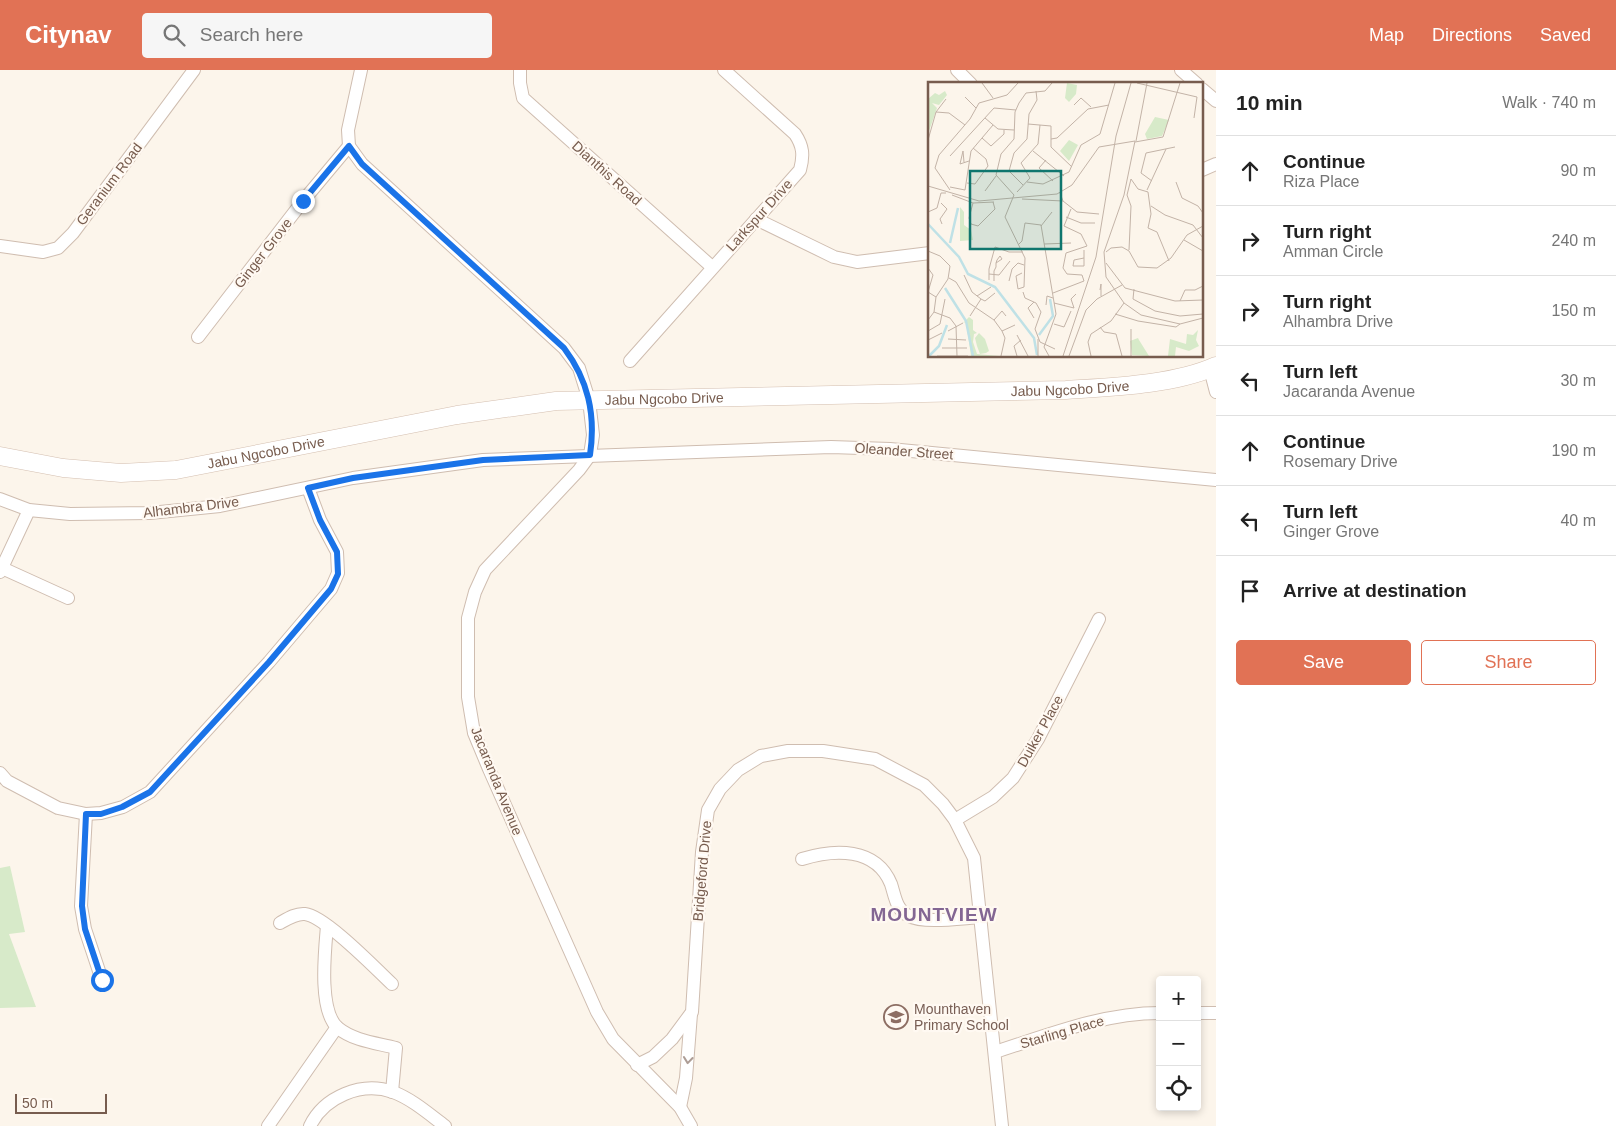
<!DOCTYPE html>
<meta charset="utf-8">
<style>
body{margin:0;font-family:Arial,sans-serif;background:#f6f6f6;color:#222}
.controls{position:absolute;right:15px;bottom:15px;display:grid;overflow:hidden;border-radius:5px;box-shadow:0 2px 8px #0003}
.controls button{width:45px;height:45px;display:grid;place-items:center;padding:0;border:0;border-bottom:1px solid #e0e0e0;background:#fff;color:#222;font:25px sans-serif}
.scale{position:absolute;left:15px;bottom:12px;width:92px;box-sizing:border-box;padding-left:5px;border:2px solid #775c4e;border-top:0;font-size:14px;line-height:18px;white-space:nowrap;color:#775c4e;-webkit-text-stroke:4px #fff9f2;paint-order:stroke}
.stop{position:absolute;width:15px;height:15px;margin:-11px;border:4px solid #1a73e8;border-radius:50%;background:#fff}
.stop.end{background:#1a73e8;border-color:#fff;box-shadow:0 1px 5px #0008}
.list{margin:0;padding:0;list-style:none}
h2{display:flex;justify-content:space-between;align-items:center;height:65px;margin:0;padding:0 20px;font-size:21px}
h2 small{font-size:16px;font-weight:400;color:#767676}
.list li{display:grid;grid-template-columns:32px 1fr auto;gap:15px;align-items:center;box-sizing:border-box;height:70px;padding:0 20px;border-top:1px solid #e0e0e0}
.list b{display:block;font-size:19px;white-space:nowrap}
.list p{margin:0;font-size:16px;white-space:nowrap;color:#767676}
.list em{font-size:16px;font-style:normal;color:#767676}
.actions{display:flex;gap:10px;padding:15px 20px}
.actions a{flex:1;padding:11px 0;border:1px solid #e17255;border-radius:5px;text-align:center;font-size:18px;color:#e17255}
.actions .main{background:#e17255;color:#fff}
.icon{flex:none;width:28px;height:28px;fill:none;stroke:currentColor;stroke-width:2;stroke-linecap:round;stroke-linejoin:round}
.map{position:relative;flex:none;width:1216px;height:1056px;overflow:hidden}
header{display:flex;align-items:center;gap:30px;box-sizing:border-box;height:70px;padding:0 25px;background:#e17255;color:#fff}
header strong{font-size:24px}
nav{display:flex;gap:28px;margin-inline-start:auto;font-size:18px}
.search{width:350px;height:45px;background:#f6f6f6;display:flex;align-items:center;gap:12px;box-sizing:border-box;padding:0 18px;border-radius:5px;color:#767676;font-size:19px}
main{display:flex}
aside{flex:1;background:#fff}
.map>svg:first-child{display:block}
</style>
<header>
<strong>Citynav</strong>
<div class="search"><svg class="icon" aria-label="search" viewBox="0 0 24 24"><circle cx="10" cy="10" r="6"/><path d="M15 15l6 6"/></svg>Search here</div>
<nav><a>Map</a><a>Directions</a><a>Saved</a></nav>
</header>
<main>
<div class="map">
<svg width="1216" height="1056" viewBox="0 0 1216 1056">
<rect width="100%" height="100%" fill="#fcf5eb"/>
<!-- green -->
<path fill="#d7eac9" d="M10 796 25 862 9 864 36 937 0 938V798Z"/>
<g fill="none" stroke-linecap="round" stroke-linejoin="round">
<defs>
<g id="minor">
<path d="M361 0 348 60 349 76 362 94 564 278 579 298 589 330 593 365 590 385 579 400 485 500 475 522 468 548V627L474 663 489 699 597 942 613 969 680 1037 691 1056"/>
<path d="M520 0V13L523 28 712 197"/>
<path d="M957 0 971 14"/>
<path d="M1181 0 1197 14"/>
<path d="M1202 19 1216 31"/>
<path d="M1202 100 1216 94"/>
<path d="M756 149 834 187 857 192 930 183"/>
<path d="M0 176 43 182 58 178 73 163 194 0"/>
<path d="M198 267 303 131 349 76"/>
<path d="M630 291 800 100C804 85 803 76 795 64L724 0"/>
<path d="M1210 299 1216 322"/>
<path d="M0 429 29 440 70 444 150 443 220 436 353 408 483 390 831 377 890 379 1216 410"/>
<path d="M2 498 68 528"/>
<path d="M0 502 29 440"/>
<path d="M0 703 7 711 58 738 86 744 101 743 123 737 150 722 269 592 331 519 338 503 337 482 320 450 308 418"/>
<path d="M86 744 81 836 85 859 102 910"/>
<path d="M955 750 993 727 1013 708 1038 669 1099 549"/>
<path d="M802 789C834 779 876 777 891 814 895 826 896 840 909 846 924 854 962 848 981 847"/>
<path d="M280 853C287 849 296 843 305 844 325 846 376 899 392 914"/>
<path d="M327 856C325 880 318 941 338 958 354 971 377 973 396 978L392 1022"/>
<path d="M1197 943H1216"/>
<path d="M995 982C1048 965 1103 943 1160 943"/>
<path d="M637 995 653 987 672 969 692 942 702 782 708 740 720 719 738 700 761 686 788 681H823L875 689 924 715 943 734 955 750 974 788 1002 1056"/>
<path d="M680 1037 686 1008 691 944"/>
<path d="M268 1056 337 957"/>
<path d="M310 1056C324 1027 361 1011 393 1022 412 1029 429 1044 445 1056"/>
</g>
<g id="secondary">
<path id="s1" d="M0 386 63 398 121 403 176 400 457 345 556 331 1066 320C1111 317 1174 315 1216 296"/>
</g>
</defs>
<!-- minor casing -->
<use href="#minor" stroke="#cfbdb0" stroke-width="14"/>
<!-- secondary casing -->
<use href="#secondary" stroke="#d4bfb0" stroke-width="19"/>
<!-- minor -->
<use href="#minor" stroke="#fff" stroke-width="12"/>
<!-- secondary -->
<use href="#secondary" stroke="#fff" stroke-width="18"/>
</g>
<!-- one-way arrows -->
<defs><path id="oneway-chevron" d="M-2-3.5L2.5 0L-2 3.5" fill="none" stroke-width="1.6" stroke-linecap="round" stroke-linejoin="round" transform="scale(1.25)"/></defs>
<use stroke="#ad9d95" href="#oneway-chevron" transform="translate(688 990) rotate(96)"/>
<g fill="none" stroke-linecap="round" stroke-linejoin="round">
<!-- route -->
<path stroke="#1a73e8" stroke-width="6" d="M102 910 85 859 82 836 86 744H101L122 737 150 722 269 592 331 519 338 504 337 482 320 450 308 418 353 408 483 390 590 385C596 344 588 310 564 278L362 94 349 76 303 131"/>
</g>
<!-- icons -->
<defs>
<symbol id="school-ring" viewBox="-11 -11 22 22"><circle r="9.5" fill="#fff9f2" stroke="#8d6e63" stroke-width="1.5"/><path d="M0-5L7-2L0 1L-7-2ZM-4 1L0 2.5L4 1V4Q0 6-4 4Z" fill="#8d6e63"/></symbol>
</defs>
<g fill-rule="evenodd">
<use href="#school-ring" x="882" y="933" width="28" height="28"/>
</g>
<g text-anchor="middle" stroke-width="4.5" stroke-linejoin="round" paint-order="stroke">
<!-- street labels -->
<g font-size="14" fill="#775c4e" stroke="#fff9f2">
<text transform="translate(607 103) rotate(42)" y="5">Dianthis Road</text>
<text transform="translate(109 114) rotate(-53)" y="5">Geranium Road</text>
<text transform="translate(759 145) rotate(-48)" y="5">Larkspur Drive</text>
<text transform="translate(263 183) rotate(-52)" y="5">Ginger Grove</text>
<text dy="5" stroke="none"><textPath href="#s1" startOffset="1078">Jabu Ngcobo Drive</textPath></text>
<text dy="5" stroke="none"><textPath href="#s1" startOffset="672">Jabu Ngcobo Drive</textPath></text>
<text transform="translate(904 381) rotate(4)" y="5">Oleander Street</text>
<text dy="5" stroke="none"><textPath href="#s1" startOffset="269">Jabu Ngcobo Drive</textPath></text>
<text transform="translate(191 437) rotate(-7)" y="5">Alhambra Drive</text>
<text transform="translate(1040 661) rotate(-61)" y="5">Duiker Place</text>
<text transform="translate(497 711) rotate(68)" y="5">Jacaranda Avenue</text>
<text transform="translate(702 801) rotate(-85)" y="5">Bridgeford Drive</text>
<text transform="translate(1062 962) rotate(-16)" y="5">Starling Place</text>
</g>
<!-- education labels -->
<g font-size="14" fill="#785e54" stroke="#fff9f2" text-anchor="start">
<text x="914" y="944">Mounthaven<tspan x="914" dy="16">Primary School</tspan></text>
</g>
<!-- district labels -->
<g font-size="19" font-weight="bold" letter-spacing="1" fill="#836693" stroke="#fff9f2">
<text x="934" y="851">MOUNTVIEW</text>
</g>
</g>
<!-- overview -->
<g transform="translate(928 12)">
<rect width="275" height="275" fill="#fcf5eb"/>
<path d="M139 1 149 3 148 12 141 20 137 16ZM17 9 19 13 11 23 4 21 9 26 0 52V17L7 11 11 13ZM227 35 241 38 234 54 219 57 217 52ZM141 58 150 63 141 79 132 69ZM32 125 36 130V143L43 148 45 158 32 159ZM41 235 45 238V248L49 251 46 252 45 260 49 272 71 274H43L38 240 35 241ZM270 248 268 258 271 264 261 269 248 265 247 274H240L242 257 258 262 259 252 265 253ZM51 251 57 257 61 269 58 271 52 272 49 264 47 256ZM210 256 211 258 221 274 204 273 202 259Z" fill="#d7eac9"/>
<path fill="none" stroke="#bfe1e6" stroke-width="2.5" d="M0 142 31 175 40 192 67 205 106 256 109 273M22 161 30 126M17 206 38 239 45 274M111 253 125 234 122 217M1 274 11 264 19 243"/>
<path fill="none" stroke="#c3b3a7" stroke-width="1" d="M54 1 65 16M209 1 269 15 266 36M37 15 48 26M146 23 153 16 163 25M8 30 21 31 37 43M57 36 70 47 86 48M100 42 123 44V65L144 85M54 56 63 64 76 52V48M123 57 129 56 160 27 181 23M0 58 8 30 18 17M208 59 219 1M207 60 235 55 252 1M105 69 136 94M22 74 66 26 88 28M118 78 111 86 125 99M36 80 35 69 32 82 41 79M224 99 213 91 218 71 247 65M99 100 115 102 141 90 153 63 172 52 187 1M248 100 254 116 270 124 275 131M39 101 47 102 60 84 58 77 45 66M95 103 81 89 86 71 99 57 101 32 109 18 108 9M0 104 51 119 129 112 144 103 171 65 207 59 196 113 176 170 178 195 196 221 213 233 252 242 275 236M22 105 37 108 43 69 65 43M22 108 7 86 11 73 42 37 51 21 79 13 90 1M219 108 238 67M57 109 68 94M89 110 102 96 93 81 110 62 112 43M132 111 135 119 149 130 171 132M24 113 45 121 66 120M199 113 203 97 210 107 220 110 223 132 220 146 229 150 241 179M199 113 203 124 201 168M94 117 135 119M13 121 19 127 12 137 14 142M45 121 41 136 43 142 50 144 67 127 65 120M223 124 237 133 265 143 275 156M0 130 9 126 13 111H18M138 135 153 141H167M113 144 124 130M256 158 275 169M116 162 143 161M90 163 94 159 97 141 113 143 128 232 116 265 121 274M156 168V184H145L146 178 156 176M0 169 12 174 22 184 20 197 8 215 6 230 0 238M178 170 183 166 194 165 201 169 210 185 229 186 243 176 259 153 275 144M178 181 197 206 247 219 275 218M0 186 5 193 0 210 8 215M94 191 88 194 90 207 96 205 97 176 77 135 86 113 68 93 73 72 86 57 87 30 91 21 98 11 117 9 124 1M61 192 71 193 82 179M36 193 44 210 53 217 42 234M21 196 28 200 41 221 66 238 74 249 87 243M61 198V187L67 165 81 170H95M66 199V189L68 185V181L69 178 72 174 74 177 68 181M81 199 84 187 90 181 96 183M206 207 205 217 227 229 252 234 275 232M172 208 173 202V214M95 210 97 216 108 221 113 230 107 247 112 260 127 267M125 211 156 199 154 193 139 192 135 186 138 171 159 164 153 152 136 144 143 127M49 214 63 205M53 217 57 219 67 211M252 219 257 208H267L275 204M106 220 100 226 106 236M126 221 146 226 143 217 148 212M118 223 119 214 125 216M6 230 22 236 28 244 29 274M187 232 210 239 248 245 252 242M66 238 74 229 78 234M126 242 136 245 143 229M172 245 176 250 188 252 194 274M0 249 12 242 17 217M20 249 35 241M89 253 100 274M20 257 38 258M0 258 14 251M14 266H39M9 274H40M73 274 77 256 74 249M89 274 86 264 93 258M110 274V257M135 274 168 175 188 54 203 1M141 274 158 228 169 217 194 203M163 274 160 260 163 252 183 239 196 221M203 274V247"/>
<path fill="#0f766e" fill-opacity="0.15" stroke="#0f766e" stroke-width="2.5" d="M42 89H133V167H42Z"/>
<rect width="275" height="275" fill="none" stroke="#775c4e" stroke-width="2.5"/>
</g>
</svg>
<div class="controls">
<button>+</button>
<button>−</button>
<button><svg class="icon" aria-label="locate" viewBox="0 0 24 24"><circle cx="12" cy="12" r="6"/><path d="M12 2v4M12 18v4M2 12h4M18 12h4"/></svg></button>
</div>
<div class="scale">50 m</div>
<div class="stop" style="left:102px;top:910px"></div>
<div class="stop end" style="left:303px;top:131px"></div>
</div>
<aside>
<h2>10 min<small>Walk · 740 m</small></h2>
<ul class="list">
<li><svg class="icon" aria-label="ahead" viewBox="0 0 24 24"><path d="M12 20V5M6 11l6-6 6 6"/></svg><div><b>Continue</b><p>Riza Place</p></div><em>90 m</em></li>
<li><svg class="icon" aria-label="right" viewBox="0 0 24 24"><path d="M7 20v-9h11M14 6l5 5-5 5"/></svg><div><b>Turn right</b><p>Amman Circle</p></div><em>240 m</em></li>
<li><svg class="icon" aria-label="right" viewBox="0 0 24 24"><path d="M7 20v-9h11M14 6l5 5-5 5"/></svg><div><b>Turn right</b><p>Alhambra Drive</p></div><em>150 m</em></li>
<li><svg class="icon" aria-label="left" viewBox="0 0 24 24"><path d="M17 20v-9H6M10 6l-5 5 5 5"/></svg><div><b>Turn left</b><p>Jacaranda Avenue</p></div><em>30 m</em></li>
<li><svg class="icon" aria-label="ahead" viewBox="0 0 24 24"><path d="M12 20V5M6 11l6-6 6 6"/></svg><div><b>Continue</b><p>Rosemary Drive</p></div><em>190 m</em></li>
<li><svg class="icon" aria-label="left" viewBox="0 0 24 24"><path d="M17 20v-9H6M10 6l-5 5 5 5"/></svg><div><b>Turn left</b><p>Ginger Grove</p></div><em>40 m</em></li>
<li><svg class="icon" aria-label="arrive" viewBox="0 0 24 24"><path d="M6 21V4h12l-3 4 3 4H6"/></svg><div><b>Arrive at destination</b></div></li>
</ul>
<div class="actions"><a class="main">Save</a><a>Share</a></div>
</aside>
</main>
